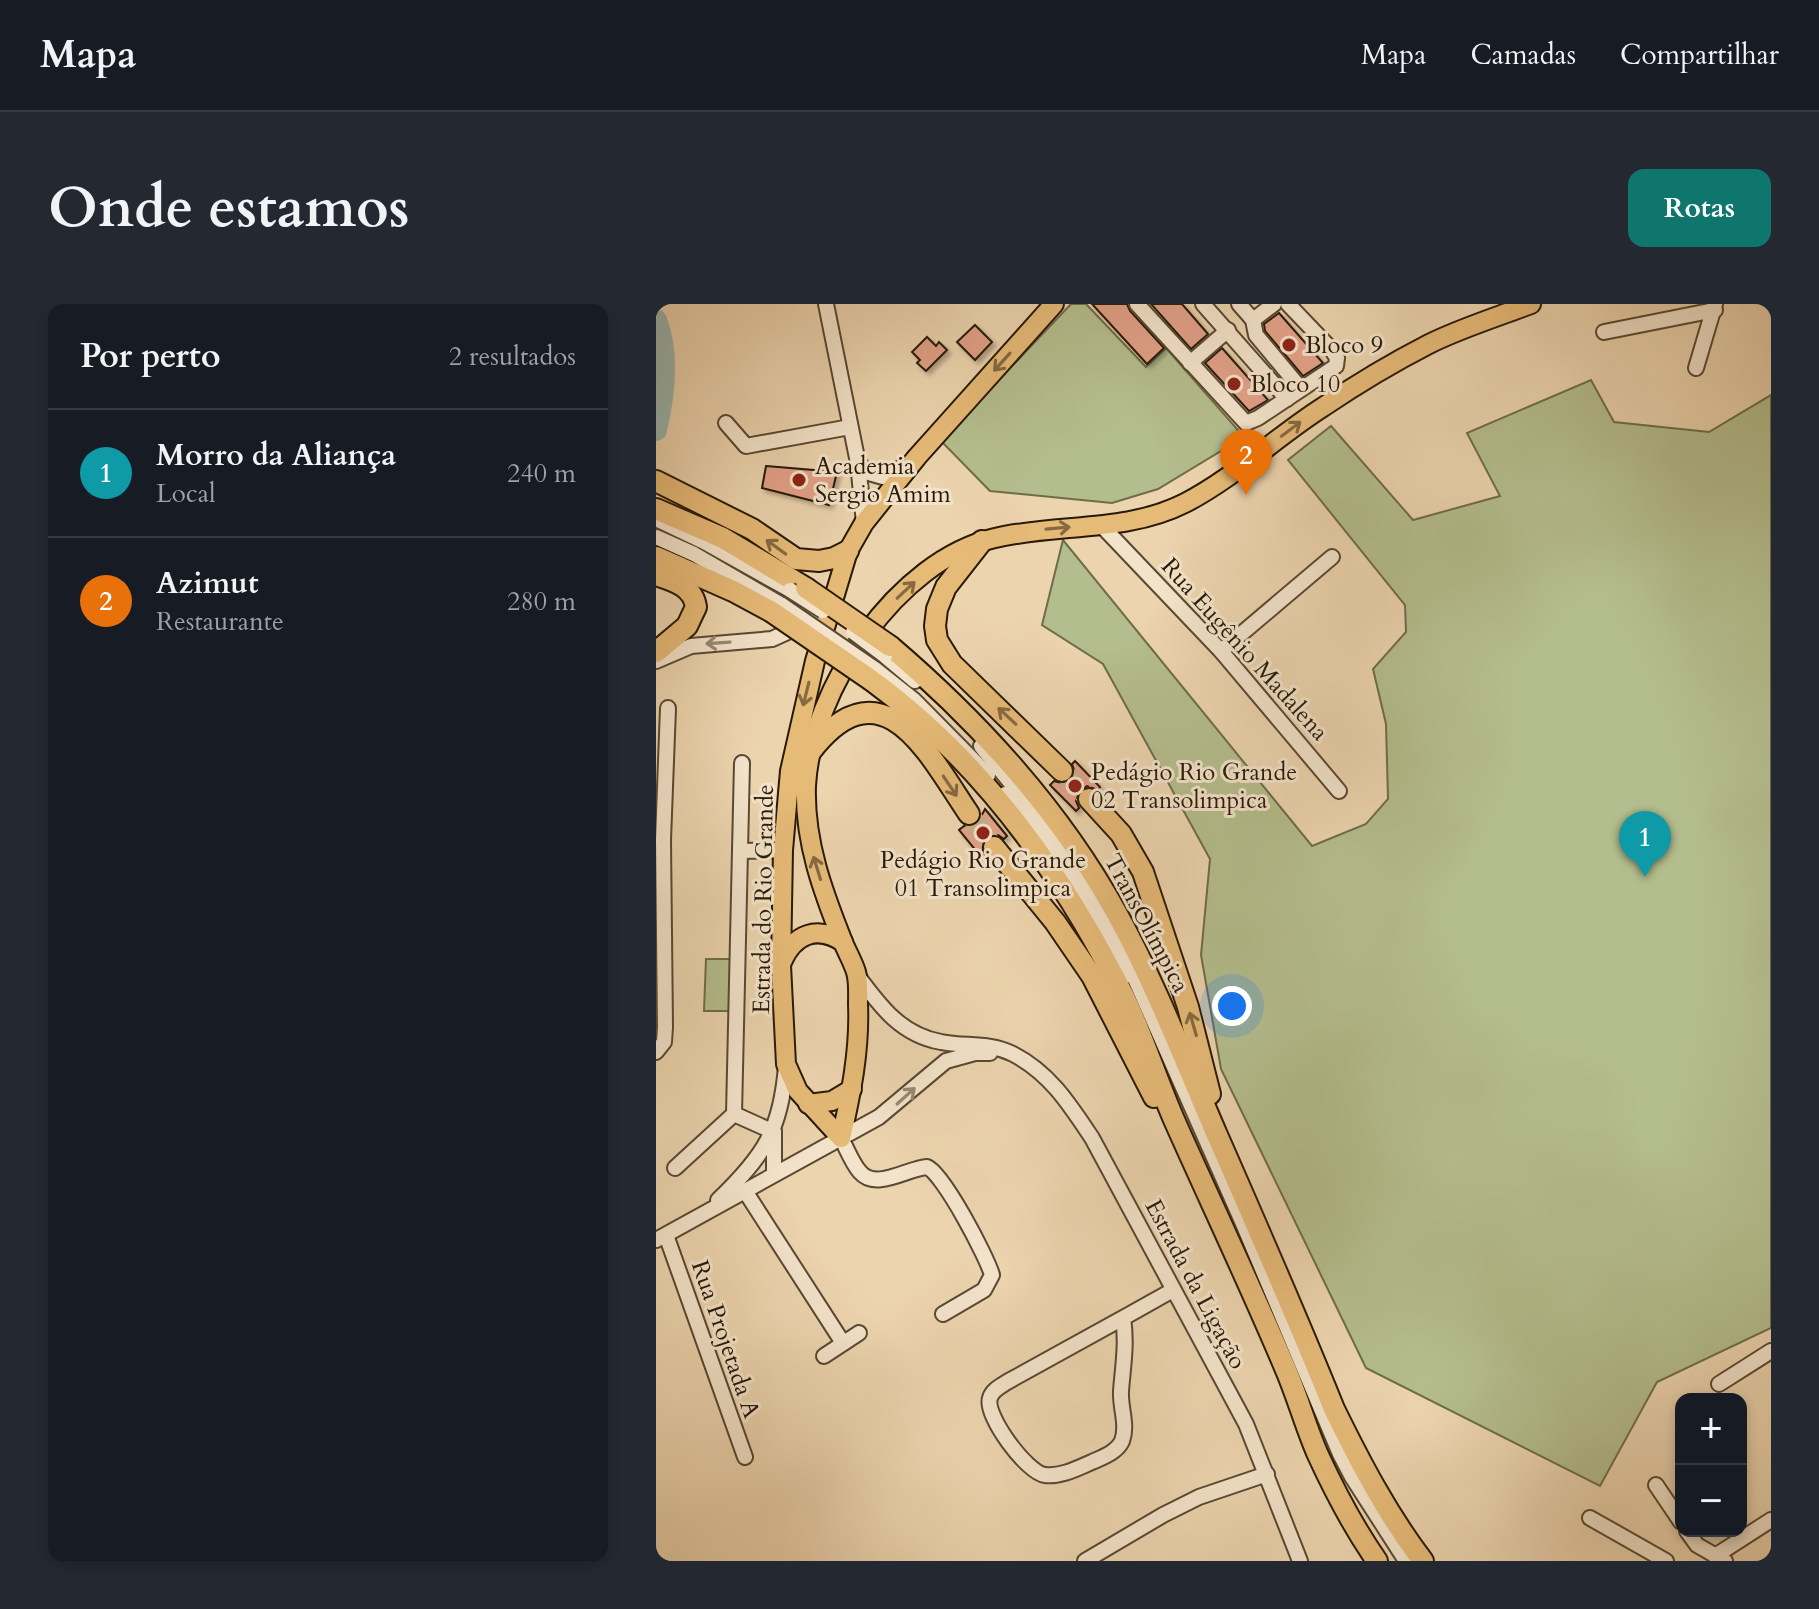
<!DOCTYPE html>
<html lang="pt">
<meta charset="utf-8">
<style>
body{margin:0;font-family:Cardo,serif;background:#242831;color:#f1f3f6}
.controls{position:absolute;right:24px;bottom:24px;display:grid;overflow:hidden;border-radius:16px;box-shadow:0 4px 12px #0003}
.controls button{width:72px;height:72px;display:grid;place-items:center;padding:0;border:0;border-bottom:2px solid #363941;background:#171b24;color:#f1f3f6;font:40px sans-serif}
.you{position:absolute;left:576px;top:702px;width:28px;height:28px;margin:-20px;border:6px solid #fff;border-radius:50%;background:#1a73e8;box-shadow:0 0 0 12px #1a73e833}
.badge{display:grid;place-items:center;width:52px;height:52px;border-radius:50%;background:#0f766e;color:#fff;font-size:26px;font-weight:700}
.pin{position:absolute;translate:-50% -66px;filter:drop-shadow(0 2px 4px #0008)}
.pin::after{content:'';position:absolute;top:42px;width:28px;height:24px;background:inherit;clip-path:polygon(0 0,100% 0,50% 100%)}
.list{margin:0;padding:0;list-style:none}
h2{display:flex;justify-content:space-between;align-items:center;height:104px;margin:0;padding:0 32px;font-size:34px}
h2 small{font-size:26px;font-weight:400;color:#9ea1a6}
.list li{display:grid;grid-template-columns:52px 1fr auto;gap:24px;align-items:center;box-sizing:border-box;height:128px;padding:0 32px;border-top:2px solid #363941}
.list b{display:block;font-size:30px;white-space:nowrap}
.list p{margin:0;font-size:26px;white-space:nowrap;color:#9ea1a6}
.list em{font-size:26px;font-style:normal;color:#9ea1a6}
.map{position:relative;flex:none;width:1115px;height:1257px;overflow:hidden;border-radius:16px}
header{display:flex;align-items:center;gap:48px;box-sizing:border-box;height:112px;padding:0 40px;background:#171b24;border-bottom:2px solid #363941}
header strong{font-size:38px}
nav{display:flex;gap:44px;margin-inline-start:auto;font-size:28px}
.intro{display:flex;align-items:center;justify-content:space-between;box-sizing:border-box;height:192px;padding:0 48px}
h1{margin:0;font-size:56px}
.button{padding:20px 36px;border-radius:16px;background:#0f766e;color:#fff;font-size:28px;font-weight:700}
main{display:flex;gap:48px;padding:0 48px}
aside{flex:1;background:#171b24;border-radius:16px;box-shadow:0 4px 12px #0003}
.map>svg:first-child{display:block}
</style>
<header>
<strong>Mapa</strong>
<nav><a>Mapa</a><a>Camadas</a><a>Compartilhar</a></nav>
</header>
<div class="intro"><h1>Onde estamos</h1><a class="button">Rotas</a></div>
<main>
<aside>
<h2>Por perto<small>2 resultados</small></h2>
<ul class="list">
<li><span class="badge" style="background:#0f9aa8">1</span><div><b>Morro da Aliança</b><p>Local</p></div><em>240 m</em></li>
<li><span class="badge" style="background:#e8710a">2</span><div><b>Azimut</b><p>Restaurante</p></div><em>280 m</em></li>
</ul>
</aside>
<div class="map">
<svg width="1115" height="1257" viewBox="0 0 1115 1257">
<defs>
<filter id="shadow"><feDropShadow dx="3.5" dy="3.5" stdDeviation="2" flood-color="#0004"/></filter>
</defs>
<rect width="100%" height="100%" fill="#ecd4ae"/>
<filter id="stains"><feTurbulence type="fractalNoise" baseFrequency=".0025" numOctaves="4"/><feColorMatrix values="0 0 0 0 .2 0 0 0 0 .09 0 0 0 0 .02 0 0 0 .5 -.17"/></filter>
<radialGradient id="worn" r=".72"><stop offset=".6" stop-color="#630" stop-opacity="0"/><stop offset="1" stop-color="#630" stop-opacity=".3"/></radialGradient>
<!-- green -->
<g fill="#b4bd8d" stroke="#6e6c4a" stroke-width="2">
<path d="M415 0H430L490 63 510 44 588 133 502 185 456 199 334 187 285 137Z"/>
<path d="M935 76 958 118 1053 128 1115 91V1024L1001 1078 944 1182 710 1064 565 765 545 651 554 555 447 360 386 321 407 236 656 542 710 520 732 495 730 420 717 365 750 328 749 301 632 156 675 122 757 216 844 192 811 129Z"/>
<path d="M50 655H80L78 707H48Z"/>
</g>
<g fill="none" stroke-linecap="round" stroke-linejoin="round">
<!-- river -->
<path stroke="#9ab7b1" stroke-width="22" d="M0 16C13 50 8 92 0 126"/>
</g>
<!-- building -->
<g fill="#e2a188" stroke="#281a08" stroke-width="2" filter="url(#shadow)">
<path d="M436 0H471L474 7 508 44 491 60Z"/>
<path d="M495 0H526L552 30 535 45Z"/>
<path d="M623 9 667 59 647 72 609 27 608 20Z"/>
<path d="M319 21 336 38 319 56 301 38Z"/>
<path d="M271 33 280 42 283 38 291 46 270 67 261 59 264 56 256 48Z"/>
<path d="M566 44 612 96 593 107 549 59Z"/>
<path d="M110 162 181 168 173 201 106 184Z"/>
<path d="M419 457 444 483 442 486 431 482 424 486 420 497 423 504 420 507 394 481 398 477 409 480 415 477 419 469 416 460Z"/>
<path d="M329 505 351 532 348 535 342 531 330 532 326 539 328 551 325 553 303 526 308 522 321 520Z"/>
</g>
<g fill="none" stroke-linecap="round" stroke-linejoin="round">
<!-- highway-tunnel -->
<g stroke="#c5af8d" stroke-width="20" stroke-dasharray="20 10" stroke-linecap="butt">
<path d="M406 467 433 495"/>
<path d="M313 510 338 543"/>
</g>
<defs>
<g id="minor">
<path d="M170 0 202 159 208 219"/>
<path d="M481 0 590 119 602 114 680 62 681 54 676 46 632 0"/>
<path d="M547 0 631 95"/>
<path d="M583 0 597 16 600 31 645 85"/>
<path d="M597 16 618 0"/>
<path d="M948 28 1059 6"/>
<path d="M534 59 572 26"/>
<path d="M1040 64 1059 0"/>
<path d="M70 119 90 142 194 123"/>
<path d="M202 159 213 169 227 173 250 161"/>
<path d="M4 217 48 238 134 286"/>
<path d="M445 221 565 347 683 487"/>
<path d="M0 233 38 250 126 301"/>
<path d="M565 347 676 253"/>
<path d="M229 352 259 377"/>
<path d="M0 357 35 342 116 335 147 321 170 297"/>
<path d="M219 365 258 396 332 471"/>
<path d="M325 442 402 538 465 643 588 922 684 1150 696 1173 750 1257"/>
<path d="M349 490C396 544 438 607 468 673"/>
<path d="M84 547 127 546"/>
<path d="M201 671C224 702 245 731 285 738 310 743 333 738 357 750 394 769 414 801 436 834L590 1120 644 1257"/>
<path d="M0 748 8 738 9 723 7 536 12 404"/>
<path d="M78 810 118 828"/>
<path d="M118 828V870"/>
<path d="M185 834C191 845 196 859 204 868 220 887 252 864 271 863 287 869 331 953 336 971L328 986 287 1010"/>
<path d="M19 864 78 810 86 459"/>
<path d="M89 887 187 1039"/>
<path d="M62 896C108 852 125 826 130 762"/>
<path d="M10 931 89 1153"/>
<path d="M0 936 223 813 290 757 319 749H334"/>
<path d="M467 1014C471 1040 467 1061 465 1087 464 1104 472 1121 466 1137 461 1148 447 1153 436 1158 422 1164 405 1173 389 1171 371 1169 328 1111 334 1094 336 1086 345 1082 351 1078 407 1047 462 1017 517 986"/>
<path d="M168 1052 203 1029"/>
<path d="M1063 1080 1115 1047"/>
<path d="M1000 1181 1025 1218"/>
<path d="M934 1214 1010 1257"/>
<path d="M1031 1227 1041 1241 1069 1257"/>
<path d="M1059 1252 1115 1216"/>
<path d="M429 1257 507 1211 543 1193 611 1170"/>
</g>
<g id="major">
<path d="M126 658C138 630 161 621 187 638"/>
<path d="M152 800 176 797 196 785"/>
<path d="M185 834C195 790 204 746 202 700 202 690 203 678 200 668 197 658 191 648 187 638 167 588 148 537 150 482 155 386 241 256 339 234 402 219 470 229 529 199 579 173 620 133 667 103 701 80 736 59 773 40 805 24 841 13 875 0"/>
<path d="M185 834 142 787 130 760 125 661 127 546 134 467 159 357 192 247 208 219 261 153 398 0"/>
</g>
<g id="highway">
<path d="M0 177 96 225 140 255 163 257 178 254 192 247"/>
<path d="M0 205 67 234 150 284"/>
<path d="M326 237 290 283 281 305 279 322 281 336 296 360 406 467"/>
<path d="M0 253 77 287 116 308"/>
<path d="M0 271C18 277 37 282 40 303L31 322 0 348"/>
<path d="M234 342C323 418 404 506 461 610 500 681 529 757 561 831 601 922 641 1013 678 1105 704 1158 731 1210 767 1257"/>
<path d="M215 376C319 452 399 560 458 673 483 719 498 770 519 818 556 901 595 983 630 1066 642 1094 650 1124 662 1151 679 1188 698 1224 721 1257"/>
<path d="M155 447C227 355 273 451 313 510"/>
<path d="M433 495 465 530 487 568 532 703 554 790"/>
<path d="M338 543 399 618 436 672 498 793"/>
</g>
</defs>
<!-- minor casing -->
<use href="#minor" stroke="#594832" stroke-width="18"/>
<!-- major casing -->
<use href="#major" stroke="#281a08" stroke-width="22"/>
<!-- highway casing -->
<use href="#highway" stroke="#281a08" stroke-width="24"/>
<!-- minor -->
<use href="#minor" stroke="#f3e3ca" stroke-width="14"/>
<!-- major -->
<use href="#major" stroke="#e6ba77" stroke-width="18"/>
<!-- highway -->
<use href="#highway" stroke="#e6ba77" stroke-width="20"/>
<defs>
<g id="minor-bridge">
<path d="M134 286 167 307"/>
<path d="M126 301 219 365"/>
<path d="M197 328 229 352"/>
</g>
<g id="highway-bridge">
<path d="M150 284 234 342"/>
<path d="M116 308 215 376"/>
</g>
</defs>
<!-- minor-bridge casing -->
<use href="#minor-bridge" stroke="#594832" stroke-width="18" stroke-linecap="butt"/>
<!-- highway-bridge casing -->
<use href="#highway-bridge" stroke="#281a08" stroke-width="24" stroke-linecap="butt"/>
<!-- minor-bridge -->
<use href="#minor-bridge" stroke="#f3e3ca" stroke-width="14"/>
<!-- highway-bridge -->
<use href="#highway-bridge" stroke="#e6ba77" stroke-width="20"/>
</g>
<!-- one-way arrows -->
<defs><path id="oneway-shaft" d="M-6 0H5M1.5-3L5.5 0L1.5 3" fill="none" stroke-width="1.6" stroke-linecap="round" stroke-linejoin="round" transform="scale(2)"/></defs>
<g stroke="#876a40">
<use href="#oneway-shaft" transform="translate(346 58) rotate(132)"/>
<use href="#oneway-shaft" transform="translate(635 125) rotate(-37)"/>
<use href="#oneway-shaft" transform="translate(402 224) rotate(-5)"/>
<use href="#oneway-shaft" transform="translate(120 243) rotate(-144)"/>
<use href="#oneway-shaft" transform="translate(250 286) rotate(-43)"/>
<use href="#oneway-shaft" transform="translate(150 390) rotate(104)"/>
<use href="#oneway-shaft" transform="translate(351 412) rotate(-137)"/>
<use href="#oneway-shaft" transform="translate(294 482) rotate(56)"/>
<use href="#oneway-shaft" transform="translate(161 564) rotate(-107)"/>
<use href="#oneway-shaft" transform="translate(537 720) rotate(-106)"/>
</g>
<g stroke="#988973">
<use href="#oneway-shaft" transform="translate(62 339) rotate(176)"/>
<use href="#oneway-shaft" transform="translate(250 792) rotate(-42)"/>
</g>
<!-- markers -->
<g fill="#8f2418" stroke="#f3e3ca" stroke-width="3">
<circle cx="633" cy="41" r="8"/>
<circle cx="578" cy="80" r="8"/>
<circle cx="143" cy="176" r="8"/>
<circle cx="419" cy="482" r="8"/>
<circle cx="327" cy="529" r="8"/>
</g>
<g text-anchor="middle" stroke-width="6" stroke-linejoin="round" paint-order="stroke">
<!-- poi labels -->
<g font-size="24" fill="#281a08" stroke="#f3e3ca" text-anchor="start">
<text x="649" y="49">Bloco 9</text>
<text x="594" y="88">Bloco 10</text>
<text x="159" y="170">Academia<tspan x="159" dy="28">Sergio Amim</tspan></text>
<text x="435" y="476">Pedágio Rio Grande<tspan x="435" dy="28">02 Transolimpica</tspan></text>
<text x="327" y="564" text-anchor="middle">Pedágio Rio Grande<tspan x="327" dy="28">01 Transolimpica</tspan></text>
</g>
<!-- street labels -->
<g font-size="24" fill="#281a08" stroke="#f3e3ca">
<text transform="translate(589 345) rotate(48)" y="8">Rua Eugênio Madalena</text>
<text transform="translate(107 595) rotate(-89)" y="8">Estrada do Rio Grande</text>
<text transform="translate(491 619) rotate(62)" y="8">TransOlímpica</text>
<text transform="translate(540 980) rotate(62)" y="8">Estrada da Ligação</text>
<text transform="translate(70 1035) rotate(71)" y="8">Rua Projetada A</text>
</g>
</g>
<rect width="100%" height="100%" filter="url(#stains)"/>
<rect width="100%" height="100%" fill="url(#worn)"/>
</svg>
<div class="controls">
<button>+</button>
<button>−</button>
</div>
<div class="you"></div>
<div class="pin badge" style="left:989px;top:573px;background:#0f9aa8">1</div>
<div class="pin badge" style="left:590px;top:191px;background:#e8710a">2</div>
</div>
</main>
